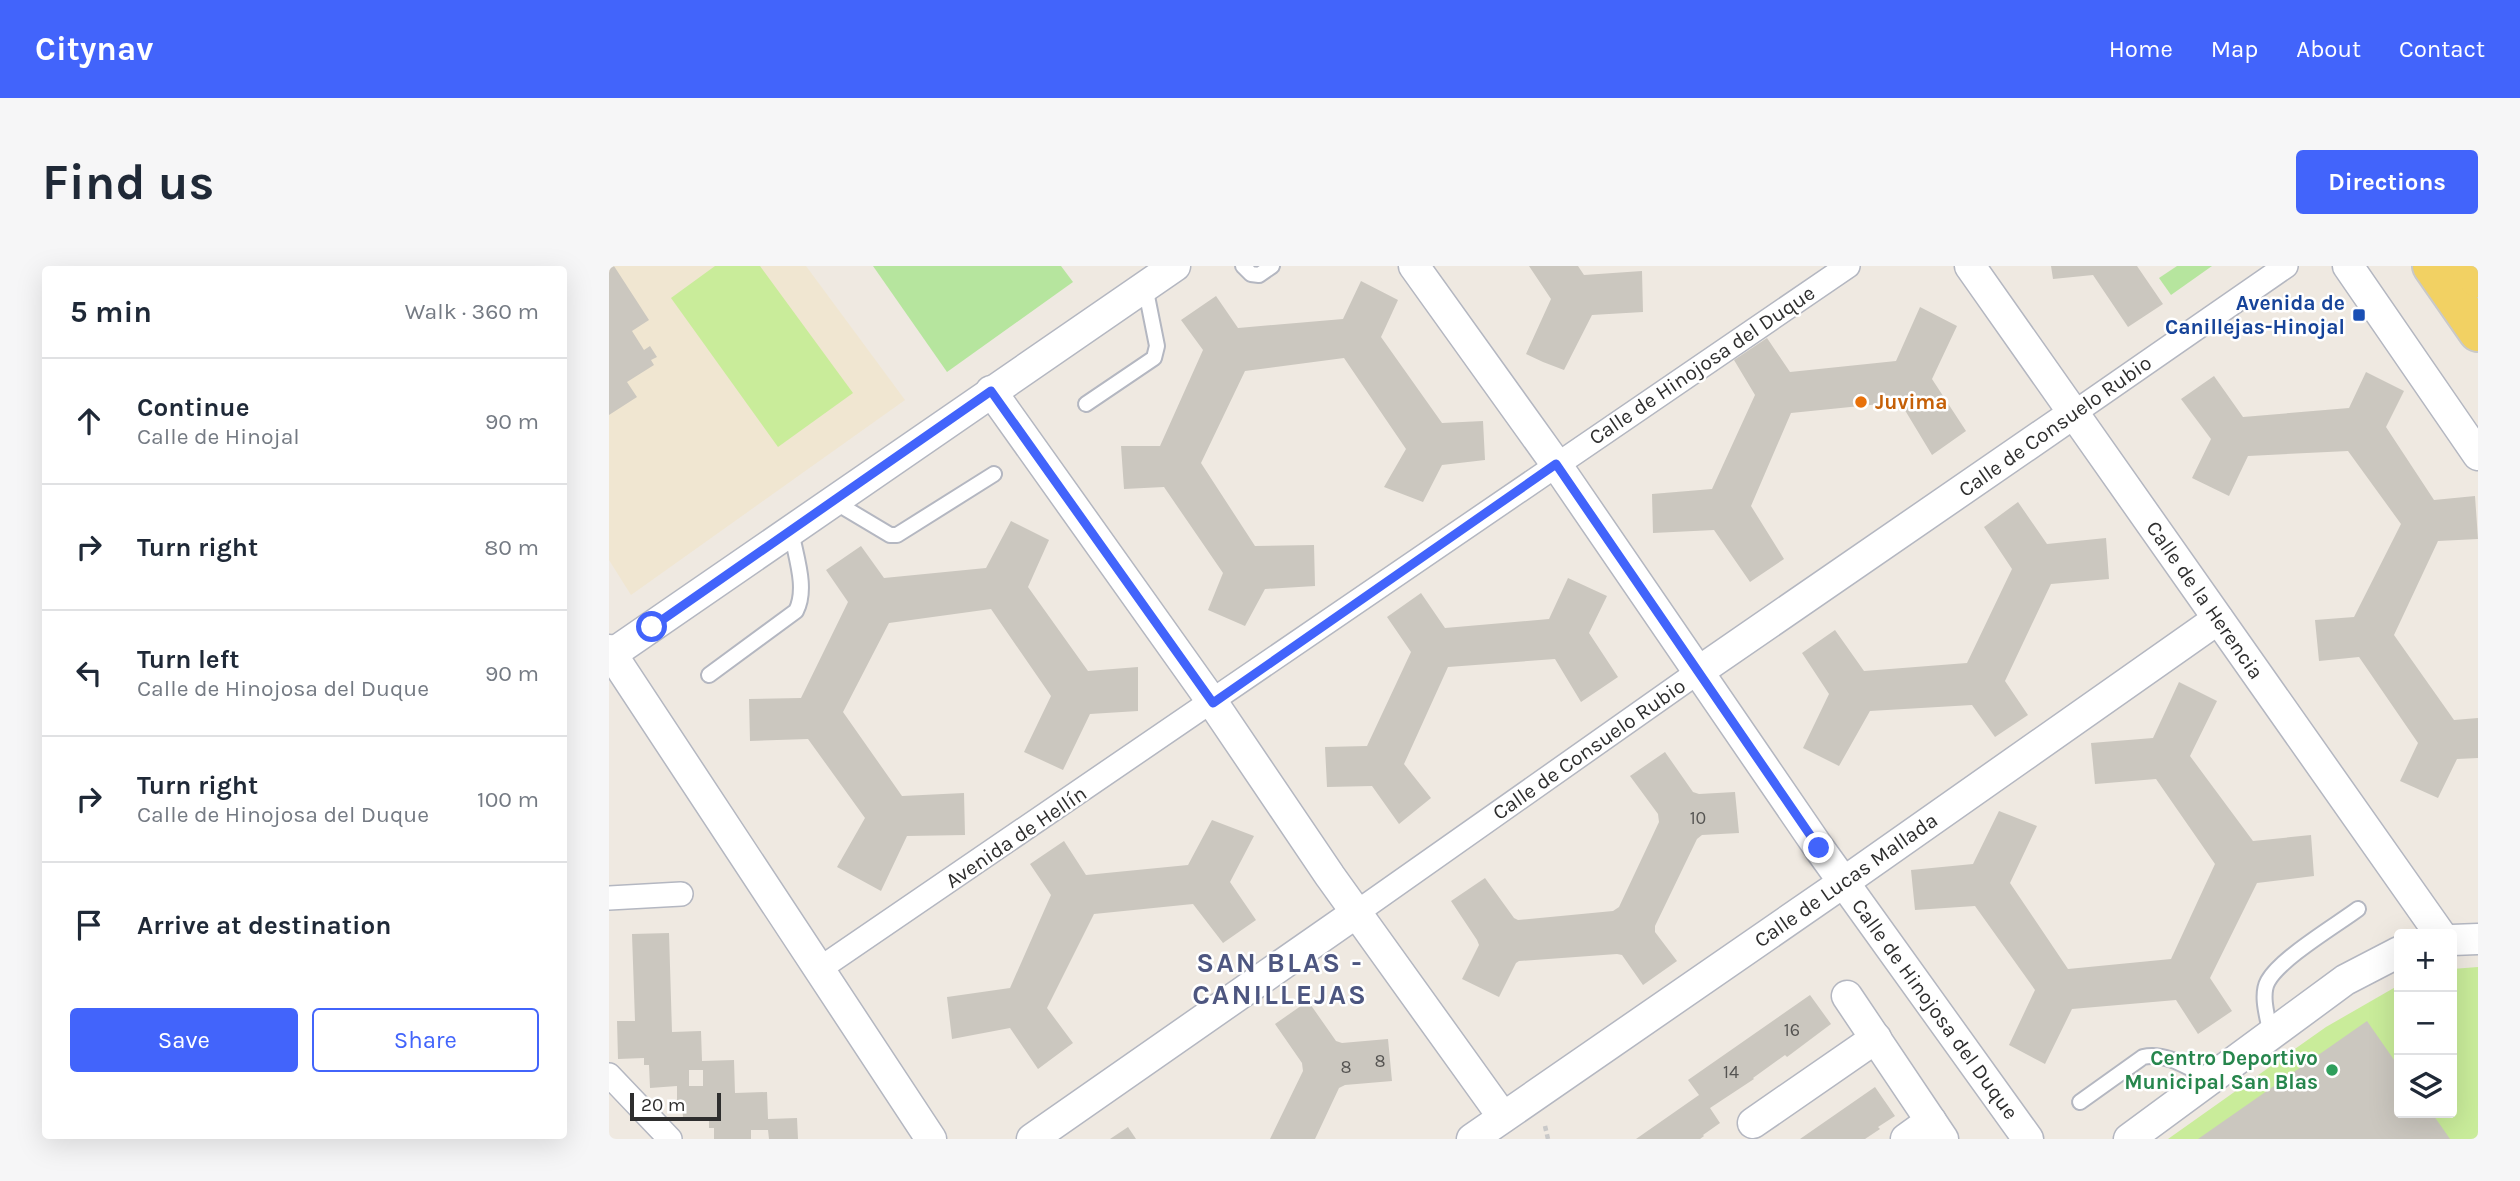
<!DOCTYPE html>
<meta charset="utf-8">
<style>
body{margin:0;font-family:Karla,sans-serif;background:#f6f6f7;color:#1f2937}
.controls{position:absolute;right:21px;bottom:21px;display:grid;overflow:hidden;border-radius:7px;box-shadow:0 7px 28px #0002}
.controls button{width:63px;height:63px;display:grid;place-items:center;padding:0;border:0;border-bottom:2px solid #e0e1e3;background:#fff;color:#1f2937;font:35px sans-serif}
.scale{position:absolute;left:21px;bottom:18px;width:91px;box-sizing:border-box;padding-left:7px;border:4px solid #2e2e2e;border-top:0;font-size:19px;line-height:24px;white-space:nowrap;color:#2e2e2e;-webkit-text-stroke:5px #fff;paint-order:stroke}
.stop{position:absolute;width:21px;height:21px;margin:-16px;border:5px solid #4264fb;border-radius:50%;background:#fff}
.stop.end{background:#4264fb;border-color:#fff;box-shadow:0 2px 7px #0008}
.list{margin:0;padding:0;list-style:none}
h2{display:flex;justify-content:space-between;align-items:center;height:91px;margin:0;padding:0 28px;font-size:30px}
h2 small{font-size:23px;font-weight:400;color:#747a83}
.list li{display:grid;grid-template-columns:46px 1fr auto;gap:21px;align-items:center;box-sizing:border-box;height:126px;padding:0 28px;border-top:2px solid #e0e1e3}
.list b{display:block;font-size:26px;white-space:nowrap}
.list p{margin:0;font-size:23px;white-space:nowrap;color:#747a83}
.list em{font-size:23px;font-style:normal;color:#747a83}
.actions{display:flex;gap:14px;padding:21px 28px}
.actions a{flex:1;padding:16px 0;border:2px solid #4264fb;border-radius:7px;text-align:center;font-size:24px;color:#4264fb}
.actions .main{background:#4264fb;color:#fff}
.icon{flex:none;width:38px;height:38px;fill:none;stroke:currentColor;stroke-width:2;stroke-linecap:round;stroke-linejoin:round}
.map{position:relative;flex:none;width:1869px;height:873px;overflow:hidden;border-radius:7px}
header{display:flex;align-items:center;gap:42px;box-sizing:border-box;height:98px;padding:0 35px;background:#4264fb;color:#fff}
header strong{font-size:33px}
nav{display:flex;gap:38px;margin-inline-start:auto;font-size:24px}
.intro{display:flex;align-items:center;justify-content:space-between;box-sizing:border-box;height:168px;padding:0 42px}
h1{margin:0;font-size:49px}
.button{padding:18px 32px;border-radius:7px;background:#4264fb;color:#fff;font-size:24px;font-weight:700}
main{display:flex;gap:42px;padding:0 42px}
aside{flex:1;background:#fff;border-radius:7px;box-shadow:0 7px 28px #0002}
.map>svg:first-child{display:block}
</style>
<header>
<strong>Citynav</strong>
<nav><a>Home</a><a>Map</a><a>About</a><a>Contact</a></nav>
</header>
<div class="intro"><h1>Find us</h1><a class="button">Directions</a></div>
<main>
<aside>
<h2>5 min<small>Walk · 360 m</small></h2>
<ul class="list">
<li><svg class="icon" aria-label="ahead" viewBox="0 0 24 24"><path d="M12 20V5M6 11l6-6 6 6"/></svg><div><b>Continue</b><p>Calle de Hinojal</p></div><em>90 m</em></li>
<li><svg class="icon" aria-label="right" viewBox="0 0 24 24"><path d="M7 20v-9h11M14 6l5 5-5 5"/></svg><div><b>Turn right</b></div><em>80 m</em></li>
<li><svg class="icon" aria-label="left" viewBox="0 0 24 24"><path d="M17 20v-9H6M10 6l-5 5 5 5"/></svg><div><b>Turn left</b><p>Calle de Hinojosa del Duque</p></div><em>90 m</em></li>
<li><svg class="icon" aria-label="right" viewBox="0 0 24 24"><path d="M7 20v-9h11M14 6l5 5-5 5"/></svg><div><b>Turn right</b><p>Calle de Hinojosa del Duque</p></div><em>100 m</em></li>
<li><svg class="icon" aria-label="arrive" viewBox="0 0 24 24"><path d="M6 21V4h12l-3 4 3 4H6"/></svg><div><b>Arrive at destination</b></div></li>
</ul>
<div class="actions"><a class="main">Save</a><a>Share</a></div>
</aside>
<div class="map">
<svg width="1869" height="873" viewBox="0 0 1869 873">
<rect width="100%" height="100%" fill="#efe9e1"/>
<!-- education -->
<path fill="#f0e6d1" d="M0 0H197L296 134 22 329 0 294Z"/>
<!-- green -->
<g fill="#b6e59e">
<path d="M264 0H452L464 16 338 106Z"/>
<path d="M1568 0H1603L1562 29 1550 12Z"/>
</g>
<!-- pitch -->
<g fill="#c9ec9a">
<path d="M106 0H151L244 127 169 181 62 32Z"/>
<path d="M1869 701V873H1559L1717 761 1790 719V847H1843V703Z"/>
</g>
<!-- building -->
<g fill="#cbc7bf" fill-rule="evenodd">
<path d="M0 0H5L40 54 23 65 35 84 41 80 48 91 42 94 45 99 18 116 28 131 0 149Z"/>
<path d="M920 0H969L975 9 1033 5 1034 46 983 49 955 104 934 96 917 88 942 33Z"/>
<path d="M1442 0H1528L1554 38 1519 61 1484 9 1444 13Z"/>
<path d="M752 15 789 34 772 71 833 157 874 155 876 194 833 199 814 236 775 221 797 183 735 92 636 105 592 197 646 280 705 279 706 320 656 323 636 360 599 344 614 307 555 221 515 223 512 180H551L594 84 572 54 607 30 629 62 734 53Z"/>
<path d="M1311 41 1348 60 1323 113 1357 165 1323 189 1291 136 1182 147 1142 240 1175 293 1141 316 1105 264 1044 267 1043 228 1103 223 1146 129 1125 94 1158 72 1181 106 1287 95Z"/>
<path d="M1757 106 1795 125 1777 161 1825 234 1866 230 1869 273 1829 275 1785 369 1845 454 1869 452V492L1848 493 1829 532 1791 515 1809 477 1750 391 1710 395 1706 354 1745 351 1792 258 1739 185 1639 190 1620 230 1583 212 1602 173 1572 133 1605 110 1634 151 1740 142Z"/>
<path d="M1409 236 1438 278 1497 272 1500 313 1442 318 1396 415 1419 449 1386 471 1363 439 1261 445 1230 500 1194 482 1220 428 1193 387 1226 364 1255 405 1358 397 1403 303 1375 261Z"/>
<path d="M402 255 440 274 419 321 479 405 529 401V445L481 448 454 504 415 486 442 430 382 343 280 357 234 446 293 530 355 527 356 569 298 570 272 625 228 601 256 552 199 473 141 475 140 433 192 432 239 336 217 304 252 280 275 312 377 302Z"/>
<path d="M959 312 998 330 980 367 1009 411 972 436 946 393 839 401 795 498 822 532 790 558 763 520 718 521 716 481 758 480 802 386 778 351 812 327 836 362 940 353Z"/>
<path d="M1570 416 1608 435 1581 490 1644 575 1702 569 1705 610 1648 617 1601 712 1623 745 1589 768 1567 734 1463 743 1436 798 1400 779 1426 724 1366 640 1306 644 1302 604 1364 598 1390 545 1428 560 1401 617 1459 703 1562 693 1606 598 1547 513 1486 518 1482 477 1544 472Z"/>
<path d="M1056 486 1084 526 1090 528 1126 526 1130 567 1093 569 1088 573 1046 660V666L1068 695 1034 719 1013 689 1008 688 910 695 907 697 890 731 853 713 870 679 868 674 842 635 876 612 905 652 909 654 1004 645 1010 641 1050 556 1049 548 1021 510Z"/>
<path d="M603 554 645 570 621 616 647 654 614 677 584 638 485 648 438 742 464 777 429 803 401 762 343 773 338 731 401 722 442 629 421 598 455 575 477 609 579 599Z"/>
<path d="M60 667 63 766 92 765 93 795 125 794 126 827 158 826 159 853 188 852 189 873H160L159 864H142V873H105V862H100V851L74 852 73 837H68V820L41 822 40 799H35V792L9 793 8 755H26L23 668ZM80 804H94V820H80Z"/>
<path d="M1201 729 1222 758 1178 791 1176 789 1144 812 1145 813 1101 842 1111 857 1094 869 1095 870 1091 873H1027L1090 829 1079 814Z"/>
<path d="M699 735 727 775 733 777 779 773 783 815 736 819 730 822 706 873H661L694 805 693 797 666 758Z"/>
<path d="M1758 755 1790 801V847H1823L1841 873H1589Z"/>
<path d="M1266 821 1286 850 1269 861 1271 863 1256 873H1191Z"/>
<path d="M519 861 527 873H501Z"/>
</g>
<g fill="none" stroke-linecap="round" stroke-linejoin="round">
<defs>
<g id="service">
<path d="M634 0 642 8 650 9 663 0"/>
<path d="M477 138 545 92 548 80 536 20"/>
<path d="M224 235 281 269H288L385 208"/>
<path d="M100 409 187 345C199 322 186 289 182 264"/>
<path d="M1662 769C1659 753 1651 729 1659 715 1672 692 1726 660 1749 643"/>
<path d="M1471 836 1534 791C1558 786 1581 803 1602 813"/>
</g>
<g id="pedestrian">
<path d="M1465 147 1677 0"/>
<path d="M0 632 72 628"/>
<path d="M747 647 1089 406"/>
<path d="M209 704C553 471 895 233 1239 0"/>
<path d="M0 809 61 873"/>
</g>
<g id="minor">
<path d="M805 0 947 198 1210 582 1419 873"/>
<path d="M1361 0 1831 668"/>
<path d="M1739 0 1869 189"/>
<path d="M382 125 604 437 721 610 894 851"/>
<path d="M0 384 322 873"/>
<path d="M3 388 566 0"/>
<path d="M1089 406 1465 147"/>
<path d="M1843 674 1869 673"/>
<path d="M1238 730 1334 873"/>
<path d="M1144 857 1267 772"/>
<path d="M423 873 747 647"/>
<path d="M863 873 1235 616 1609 353"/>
<path d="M1297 873 1322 855"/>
<path d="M1520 873 1736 714 1790 686"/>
</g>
<g id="primary">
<path d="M1823 0 1869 66"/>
<path d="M1861 0 1869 12"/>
</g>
</defs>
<!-- service casing -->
<use href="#service" stroke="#b4b7c1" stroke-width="18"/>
<!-- pedestrian casing -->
<use href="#pedestrian" stroke="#b4b7c1" stroke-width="26"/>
<!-- minor casing -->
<use href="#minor" stroke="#b4b7c1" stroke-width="33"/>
<!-- primary casing -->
<use href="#primary" stroke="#c9c9c9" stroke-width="42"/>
<!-- path -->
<path stroke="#c9c9c9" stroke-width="4.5" stroke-dasharray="5 3.5" stroke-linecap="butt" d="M936 860 939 873"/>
<!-- service -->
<use href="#service" stroke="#fff" stroke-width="14"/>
<!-- pedestrian -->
<use href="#pedestrian" stroke="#fff" stroke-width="23"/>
<!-- minor -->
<use href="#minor" stroke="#fff" stroke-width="30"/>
<!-- primary -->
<use href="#primary" stroke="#f2d163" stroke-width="38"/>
</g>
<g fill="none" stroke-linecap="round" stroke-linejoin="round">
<!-- route -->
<path stroke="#4264fb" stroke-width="9" d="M43 361 382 125 604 437 947 198 1210 582"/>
</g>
<!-- markers -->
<rect fill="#1a4fb4" stroke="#fff" stroke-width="2.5" x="1743" y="42" width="14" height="14" rx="3.5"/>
<circle fill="#e8710a" stroke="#fff" stroke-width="2.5" cx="1252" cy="136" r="7"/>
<circle fill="#2e9e5b" stroke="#fff" stroke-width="2.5" cx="1723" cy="804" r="7"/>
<g text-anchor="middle" stroke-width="5" stroke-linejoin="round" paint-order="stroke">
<!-- number labels -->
<g font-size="18" fill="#555452">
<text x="1089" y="558">10</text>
<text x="1183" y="770">16</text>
<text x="771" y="801">8</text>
<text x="737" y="807">8</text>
<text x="1122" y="812">14</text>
</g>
<!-- transit labels -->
<g font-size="21" font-weight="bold" fill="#164399" stroke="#fff" text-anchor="end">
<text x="1736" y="44">Avenida de<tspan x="1736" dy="24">Canillejas-Hinojal</tspan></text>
</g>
<!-- street labels -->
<g font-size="21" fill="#2e2e2e" stroke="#fff">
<text transform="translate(1093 99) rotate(-34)" y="7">Calle de Hinojosa del Duque</text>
<text transform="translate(1446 160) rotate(-35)" y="7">Calle de Consuelo Rubio</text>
<text transform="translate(1596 334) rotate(55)" y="7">Calle de la Herencia</text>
<text transform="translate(980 483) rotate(-35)" y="7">Calle de Consuelo Rubio</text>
<text transform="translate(407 571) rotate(-34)" y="7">Avenida de Hellín</text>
<text transform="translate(1237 614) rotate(-35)" y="7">Calle de Lucas Mallada</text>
<text transform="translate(1326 743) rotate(54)" y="7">Calle de Hinojosa del Duque</text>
</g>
<!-- food labels -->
<g font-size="21" font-weight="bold" fill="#c56008" stroke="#fff" text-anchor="start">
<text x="1266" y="143">Juvima</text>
</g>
<!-- leisure labels -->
<g font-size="21" font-weight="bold" fill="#27864d" stroke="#fff" text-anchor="end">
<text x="1709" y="799">Centro Deportivo<tspan x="1709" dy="24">Municipal San Blas</tspan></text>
</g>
<!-- district labels -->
<g font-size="28" font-weight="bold" letter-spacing="2" fill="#4d5680" stroke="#fff">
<text x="671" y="706">SAN BLAS -<tspan x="671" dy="32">CANILLEJAS</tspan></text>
</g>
</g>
</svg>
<div class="controls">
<button>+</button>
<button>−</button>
<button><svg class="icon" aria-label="layers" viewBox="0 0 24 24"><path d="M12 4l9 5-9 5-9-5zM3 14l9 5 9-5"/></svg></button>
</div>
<div class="scale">20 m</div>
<div class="stop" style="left:43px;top:361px"></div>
<div class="stop end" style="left:1210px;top:582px"></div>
</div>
</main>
